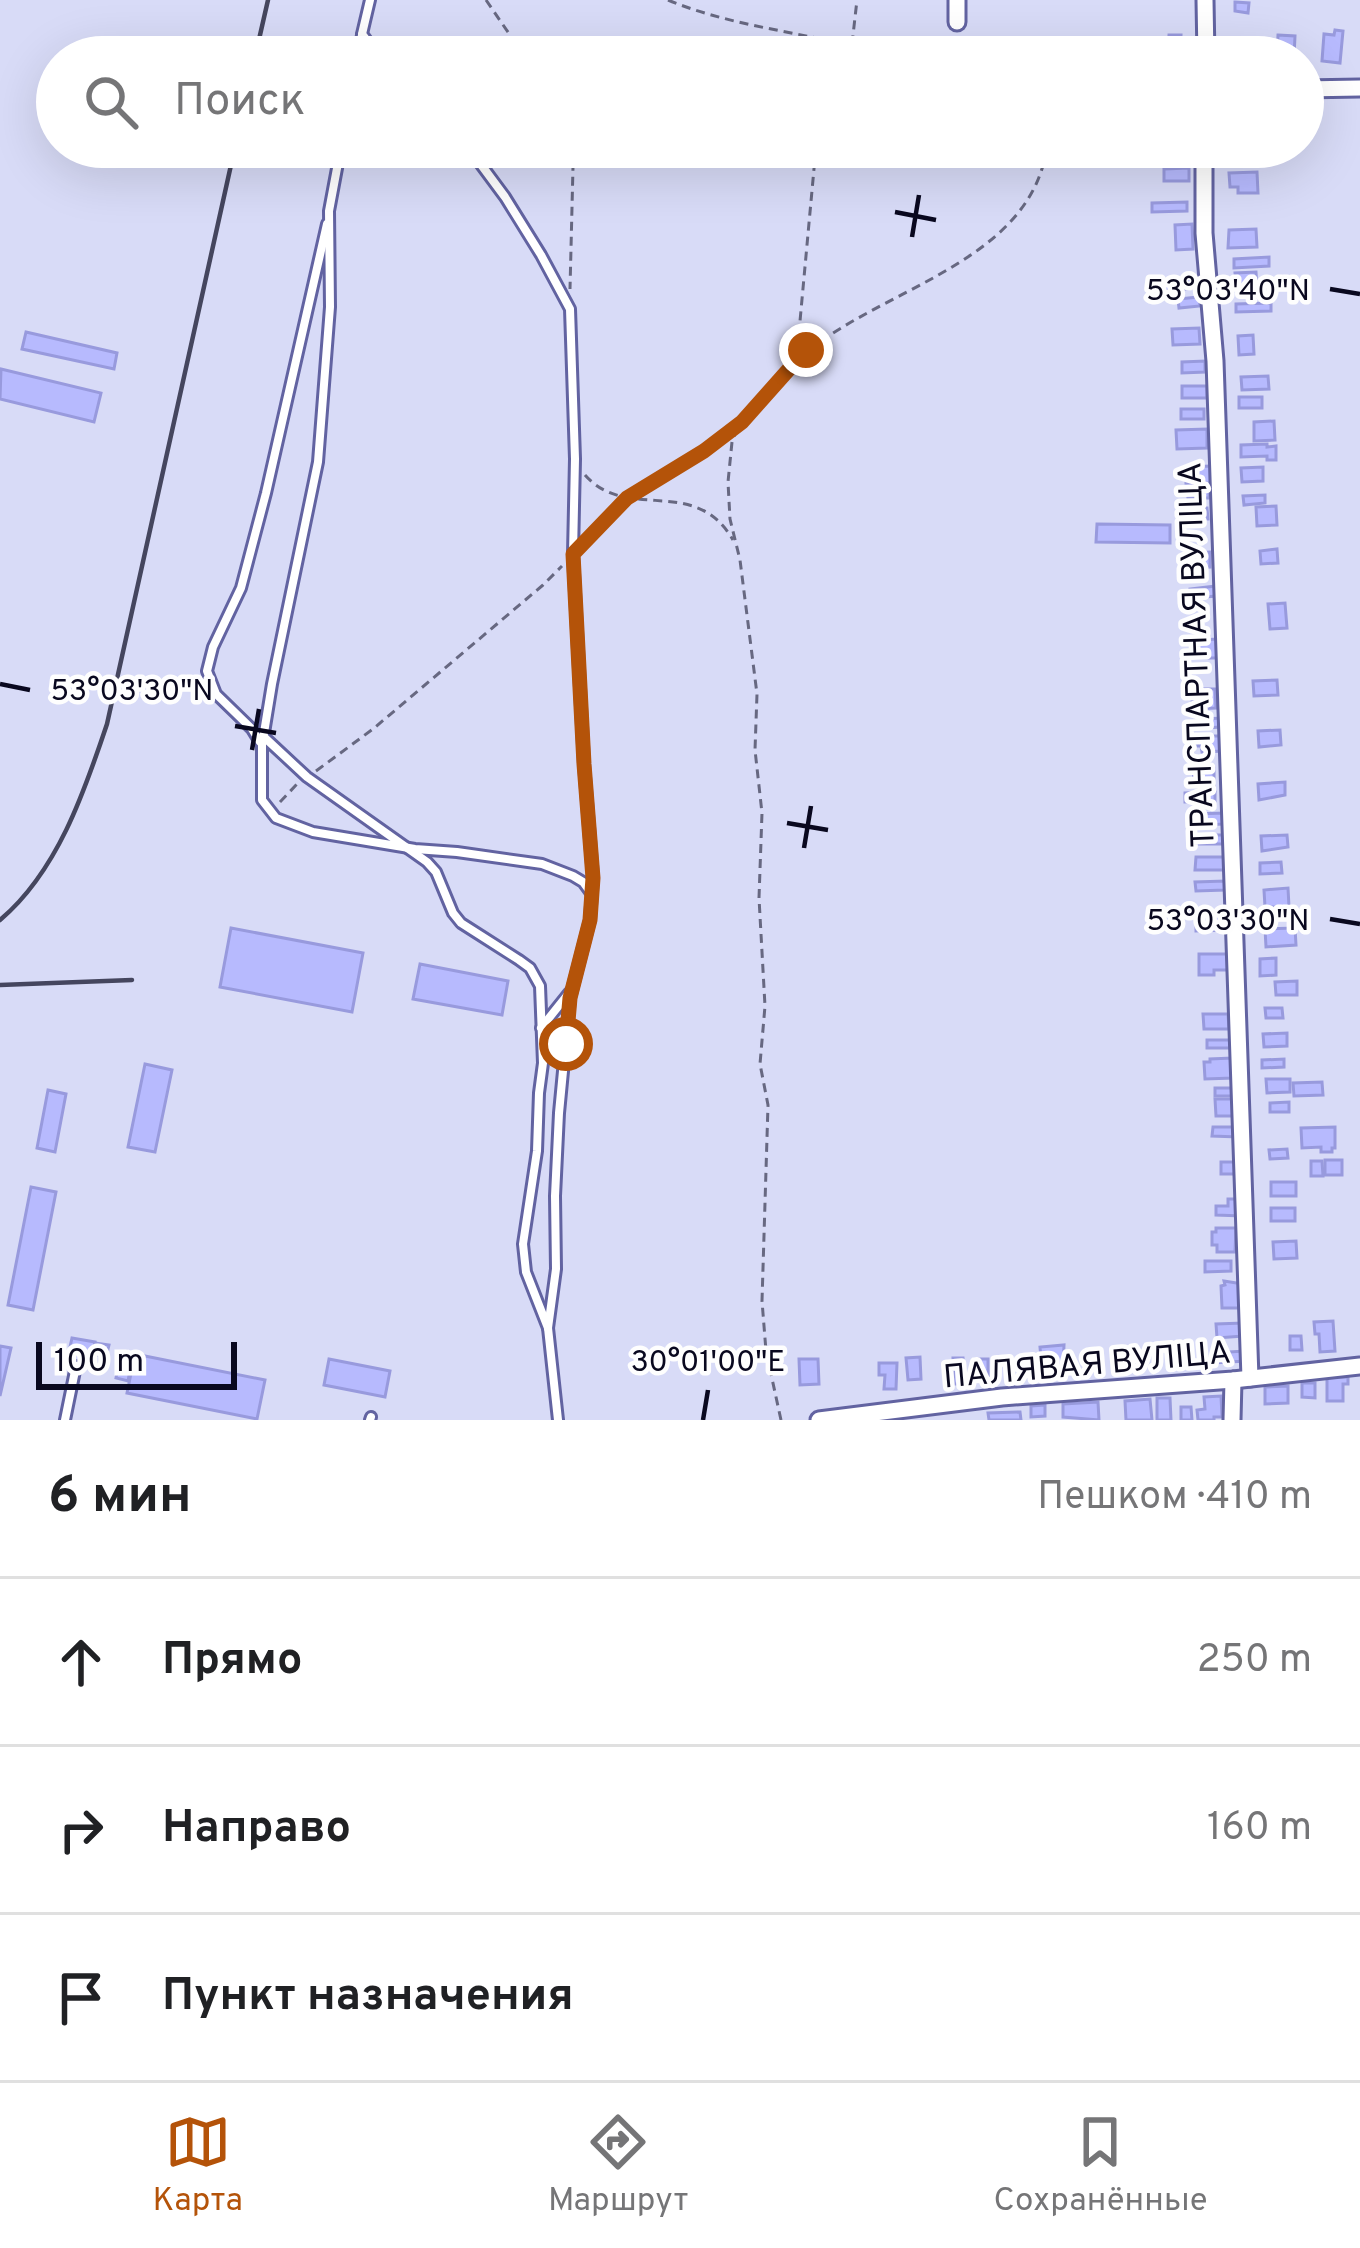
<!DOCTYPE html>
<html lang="ru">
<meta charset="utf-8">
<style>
body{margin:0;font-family:Overpass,sans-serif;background:#f6f6f6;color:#202124}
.scale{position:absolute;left:36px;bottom:30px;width:201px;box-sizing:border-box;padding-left:12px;border:6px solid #09081f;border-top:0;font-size:33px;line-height:42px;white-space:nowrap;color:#09081f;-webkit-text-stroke:9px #fefefe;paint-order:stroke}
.stop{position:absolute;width:36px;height:36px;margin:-27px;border:9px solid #b45309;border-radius:50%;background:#fff}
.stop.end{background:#b45309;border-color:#fff;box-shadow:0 3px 12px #0008}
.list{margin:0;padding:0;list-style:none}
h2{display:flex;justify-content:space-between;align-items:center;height:156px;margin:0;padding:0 48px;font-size:51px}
h2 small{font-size:39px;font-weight:400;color:#757577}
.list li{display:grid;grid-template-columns:78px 1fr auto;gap:36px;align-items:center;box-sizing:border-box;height:168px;padding:0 48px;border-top:3px solid #e0e0e0}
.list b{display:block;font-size:45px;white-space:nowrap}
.list em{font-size:39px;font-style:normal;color:#757577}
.icon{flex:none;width:66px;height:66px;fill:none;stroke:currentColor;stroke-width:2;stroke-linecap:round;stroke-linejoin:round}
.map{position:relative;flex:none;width:1360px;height:1420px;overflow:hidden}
.search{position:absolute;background:#fff;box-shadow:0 12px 48px #0002;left:36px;right:36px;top:36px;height:132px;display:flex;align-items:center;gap:30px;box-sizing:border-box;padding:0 42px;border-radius:66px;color:#757577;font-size:45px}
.sheet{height:660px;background:#fff}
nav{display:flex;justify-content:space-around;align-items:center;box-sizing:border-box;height:168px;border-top:3px solid #e0e0e0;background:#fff;font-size:33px;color:#757577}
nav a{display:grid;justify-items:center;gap:6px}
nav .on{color:#b45309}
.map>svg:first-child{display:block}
</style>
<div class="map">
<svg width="1360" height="1420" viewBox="0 0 1360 1420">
<rect width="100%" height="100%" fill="#d8dbf7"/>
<!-- building -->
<g fill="#b7bafe" stroke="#989add" stroke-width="3">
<path d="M1235 2 1249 3 1248 13 1235 11Z"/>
<path d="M1335 30 1343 31 1340 63 1322 61 1324 34 1334 35Z"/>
<path d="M1169 35H1181L1180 57H1168Z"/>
<path d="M1278 35 1295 36 1294 57H1277Z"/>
<path d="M1235 39 1253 40 1251 57H1234Z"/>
<path d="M1180 147 1181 158 1151 160 1150 149Z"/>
<path d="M1189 168V181H1164V169Z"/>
<path d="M1257 172 1258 193H1238V187H1230L1229 173Z"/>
<path d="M1187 202V211L1152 212V203Z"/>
<path d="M1192 224 1193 249 1176 250 1175 225Z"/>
<path d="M1256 229 1257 247 1228 248 1229 230Z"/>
<path d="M1269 257V266L1234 268V259Z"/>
<path d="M1256 272 1257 288 1236 289 1235 273Z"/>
<path d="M1196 277 1197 288 1163 291 1162 280Z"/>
<path d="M1199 297 1200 306 1179 308 1178 299Z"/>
<path d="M1271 303V311L1236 312V304Z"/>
<path d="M1199 328 1200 344 1173 345 1172 329Z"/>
<path d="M26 332 117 353 114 369 22 349Z"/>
<path d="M1253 335 1254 354 1239 355 1238 336Z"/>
<path d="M1205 361V372L1182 373V362Z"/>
<path d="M1 369 101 393 94 422 0 399Z"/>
<path d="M1268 376 1269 389 1242 390 1241 377Z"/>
<rect x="1182" y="386" width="25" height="12"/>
<rect x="1239" y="397" width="23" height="11"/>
<rect x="1181" y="409" width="23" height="10"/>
<path d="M1274 421 1275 440 1254 441V422Z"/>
<path d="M1207 429V448L1177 449 1176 430Z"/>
<path d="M1267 444V447L1276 446V460H1267V456L1241 457V445Z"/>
<path d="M1210 466V483H1186V467Z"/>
<path d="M1263 467V481L1242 482 1241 468Z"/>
<path d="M1209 489V498H1188L1187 490Z"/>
<path d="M1265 495V503L1244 505 1243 496Z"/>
<path d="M1276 506 1277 525 1257 526 1256 507Z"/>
<path d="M1188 508H1207L1208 519H1188Z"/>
<path d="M1097 524 1170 525V543L1096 542Z"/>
<path d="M1277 549 1278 563 1261 564 1260 551Z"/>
<path d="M1210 552V567L1186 568 1185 553Z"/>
<path d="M1216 586 1217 596 1191 598 1190 589Z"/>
<path d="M1285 603 1287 628 1270 629 1268 604Z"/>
<path d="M1219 639V658H1196V640Z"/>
<path d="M1277 680 1278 695 1254 696 1253 681Z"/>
<path d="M1192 689H1215L1216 708 1192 709Z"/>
<path d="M1222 718V727L1203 728V719Z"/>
<path d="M1280 730 1281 745 1259 747 1258 731Z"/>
<path d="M1197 736H1223L1224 751 1202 752 1201 746H1198Z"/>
<path d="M1193 768H1214V786H1203V781H1194Z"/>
<path d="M1285 782V795L1259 800 1258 784Z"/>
<path d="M1215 792V801L1185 802V793Z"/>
<path d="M1224 813V824L1194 825V814Z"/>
<path d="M1193 835H1223V844H1194Z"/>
<path d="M1287 835 1288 847 1262 851 1261 836Z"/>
<path d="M1196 857H1225V870H1195Z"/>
<path d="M1281 862 1282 873 1260 874V863Z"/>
<path d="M1225 881V890L1196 891 1195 882Z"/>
<path d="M1288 888 1289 907H1265L1264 890Z"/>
<path d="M1225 912 1226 930 1196 931V913Z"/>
<path d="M231 928 363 953 352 1012 220 987Z"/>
<path d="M1295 928 1296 945 1266 947 1265 929Z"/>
<path d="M1199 954H1227L1228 970H1214V975H1199Z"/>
<path d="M1276 958V975L1260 976V959Z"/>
<path d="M420 964 508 981 502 1015 413 999Z"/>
<path d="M1297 981V995H1276L1275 982Z"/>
<path d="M1265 1008H1282L1283 1018H1266Z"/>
<path d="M1203 1014H1228L1229 1029H1204Z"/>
<path d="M1287 1033V1046L1264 1047 1263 1034Z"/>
<rect x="1207" y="1040" width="23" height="8"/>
<path d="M1232 1058 1233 1078 1205 1079 1204 1062H1210V1059Z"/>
<path d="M1284 1059V1067L1262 1068V1060Z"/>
<path d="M145 1064 172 1070 155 1152 128 1147Z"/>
<path d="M1266 1079H1290V1092L1267 1093Z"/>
<path d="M1322 1082 1323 1095 1294 1096 1293 1083Z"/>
<path d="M1215 1088H1237L1238 1096H1215Z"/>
<path d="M48 1090 66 1094 55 1152 37 1148Z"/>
<path d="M1215 1099H1238L1239 1116H1216Z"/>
<path d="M1289 1102V1112H1270V1103Z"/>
<path d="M1213 1127H1239L1238 1137 1212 1136Z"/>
<path d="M1335 1127V1148H1332V1152H1321V1147L1302 1148 1301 1128Z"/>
<path d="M1287 1149 1288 1158 1270 1159 1269 1150Z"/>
<rect x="1325" y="1160" width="17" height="15"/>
<path d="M1311 1161H1322L1323 1176H1311Z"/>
<rect x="1221" y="1162" width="19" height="12"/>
<rect x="1271" y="1182" width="25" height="14"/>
<path d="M31 1187 56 1192 33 1310 8 1305Z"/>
<path d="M1228 1199H1240L1242 1216 1216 1215V1206H1228Z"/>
<rect x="1271" y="1208" width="24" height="13"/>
<path d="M1216 1228H1236L1235 1252H1217V1245H1212V1232H1216Z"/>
<path d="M1296 1241 1297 1258 1274 1259 1273 1242Z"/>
<path d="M1205 1261H1231V1271L1205 1272Z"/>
<path d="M1224 1281 1243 1284 1245 1308H1222L1221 1286 1225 1285Z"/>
<path d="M1333 1321 1335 1351 1320 1352 1319 1334H1315L1314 1322Z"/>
<path d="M1243 1323V1336L1217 1338 1216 1324Z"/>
<path d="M1290 1336H1301L1302 1350H1290Z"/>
<path d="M72 1338 95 1342 90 1365 67 1360Z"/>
<path d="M95 1343 109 1345 106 1357 93 1354Z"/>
<path d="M1064 1345 1063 1372 1048 1373 1047 1358 1041 1359 1040 1347Z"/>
<path d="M0 1346 11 1348 0 1396Z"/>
<path d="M1244 1351 1245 1361 1214 1363V1353Z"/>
<path d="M121 1352 133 1354 128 1381 116 1378Z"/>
<path d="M135 1354 265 1380 257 1419 127 1393Z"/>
<path d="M920 1357 921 1379 908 1380 906 1358Z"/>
<path d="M953 1358H963L964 1384H954Z"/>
<path d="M329 1359 390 1371 385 1397 324 1385Z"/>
<path d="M799 1359H818L819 1384 800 1385Z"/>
<path d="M975 1359H988V1382H976Z"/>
<path d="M879 1363H897L896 1389H884L885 1375H879Z"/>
<path d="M1327 1377H1348V1384H1343V1401H1327Z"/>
<path d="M1302 1383H1315V1398L1302 1397Z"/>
<path d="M1288 1386V1403L1265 1404V1387Z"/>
<path d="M1221 1396 1222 1417H1214V1420H1198L1197 1410 1205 1409 1204 1397Z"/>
<path d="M1157 1398H1170L1171 1420H1157Z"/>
<path d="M1150 1399 1152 1420H1126L1125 1401Z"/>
<path d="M1098 1402 1099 1420 1063 1417V1404Z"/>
<path d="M1045 1405V1416L1031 1417V1406Z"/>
<path d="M1181 1407H1191L1192 1420H1181Z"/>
<path d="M1020 1412 1021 1420H989L988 1413Z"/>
</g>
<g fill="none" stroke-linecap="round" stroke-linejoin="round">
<defs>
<g id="service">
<path d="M370 0 362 34 379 57"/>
<path d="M358 57 362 35"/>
<path d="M341 147 329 211 330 307 318 462 272 684 262 745V800L276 818 313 832 415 849 457 852 542 864 573 876 583 882 591 893"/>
<path d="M468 147 505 197 541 255 570 309 575 459 573 554 584 764 593 877 590 920 570 998 559 1113 555 1196 556 1269 548 1328"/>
<path d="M264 737 307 777 427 862 436 872 453 913 461 923 519 960 530 968 540 986 543 1063 539 1093 537 1151 523 1244 526 1272 548 1328 558 1420"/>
<path d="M260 742 252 729 216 694 207 671 213 647 241 588 266 493 327 224"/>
<path d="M541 1028 569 993"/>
<path d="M65 1420 76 1366"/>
<path d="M370 1420 371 1417"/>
</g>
<g id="minor">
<path d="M957 0V22"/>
<path d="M1205 0 1206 57"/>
<path d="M1303 89 1360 88"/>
<path d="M1204 147V233L1215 361 1250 1378"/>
<path d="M819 1420 1002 1397 1233 1380 1360 1366"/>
<path d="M1232 1420 1233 1380"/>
</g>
</defs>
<!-- service casing -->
<use href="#service" stroke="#6263a1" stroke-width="14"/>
<!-- minor casing -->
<use href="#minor" stroke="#6263a1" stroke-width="21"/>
<!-- path -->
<g stroke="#676881" stroke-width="3" stroke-dasharray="9 6" stroke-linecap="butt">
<path d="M486 0 525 57"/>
<path d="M668 0C740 30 819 33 893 57"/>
<path d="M844 57 852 44 857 0"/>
<path d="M570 147 573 167 570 289"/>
<path d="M816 147 800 321 794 352 787 370C862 290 1029 271 1047 147"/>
<path d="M585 475C627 523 695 474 733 540"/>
<path d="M585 541 627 498 704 451 738 424"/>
<path d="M316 771 373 729 543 585 562 566"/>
<path d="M280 802 298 783"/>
<path d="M781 1420 766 1351 762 1301 768 1105 760 1064 765 1006 759 898 762 813 755 750 757 694 740 560 730 519 728 482 732 442 737 428 748 411 787 370"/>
</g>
<!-- service -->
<use href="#service" stroke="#fff" stroke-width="8"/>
<!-- minor -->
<use href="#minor" stroke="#fff" stroke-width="15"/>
<!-- rail -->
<g stroke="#45465e" stroke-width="4.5">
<path d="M255 57 268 0"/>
<path d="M0 920C57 872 84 793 107 724L235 147"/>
<path d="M0 985 132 980"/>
</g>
</g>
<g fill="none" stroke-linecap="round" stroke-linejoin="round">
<!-- route -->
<path stroke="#b45309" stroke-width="15" d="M566 1044 570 998 590 920 593 878 584 764 573 554 627 498 704 451 742 422 806 350"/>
</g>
<!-- ticks -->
<path fill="none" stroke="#09081f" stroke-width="4.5" d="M895 212 936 220M912 237 919 195M1330 289 1360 294M0 684 30 690M235 726 276 733M252 750 259 709M787 823 828 830M804 848 811 806M1330 919 1360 924M703 1420 708 1390"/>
<g text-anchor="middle" stroke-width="9" stroke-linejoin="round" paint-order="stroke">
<!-- street labels -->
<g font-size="33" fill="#09081f" stroke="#fefefe">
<text transform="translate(1195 655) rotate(-92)" y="12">ТРАНСПАРТНАЯ ВУЛІЦА</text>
<text transform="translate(1087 1363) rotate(-5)" y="12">ПАЛЯВАЯ ВУЛІЦА</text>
</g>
</g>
<g font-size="30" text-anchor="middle" fill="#09081f" stroke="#fefefe" stroke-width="9" stroke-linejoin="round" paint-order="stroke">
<text x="1228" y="300">53°03'40"N</text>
<text x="132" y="700">53°03'30"N</text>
<text x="1228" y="930">53°03'30"N</text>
<text x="708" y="1371">30°01'00"E</text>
</g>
</svg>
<div class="scale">100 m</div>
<div class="stop" style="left:566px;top:1044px"></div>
<div class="stop end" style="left:806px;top:350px"></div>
<div class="search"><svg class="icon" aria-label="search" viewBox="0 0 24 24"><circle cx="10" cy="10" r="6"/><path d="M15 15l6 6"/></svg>Поиск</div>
</div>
<section class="sheet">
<h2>6 мин<small>Пешком · 410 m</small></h2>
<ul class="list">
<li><svg class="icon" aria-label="ahead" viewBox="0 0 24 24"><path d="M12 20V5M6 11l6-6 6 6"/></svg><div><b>Прямо</b></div><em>250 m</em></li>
<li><svg class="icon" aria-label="right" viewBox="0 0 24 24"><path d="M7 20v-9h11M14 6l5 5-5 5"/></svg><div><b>Направо</b></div><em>160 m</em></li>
<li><svg class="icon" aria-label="arrive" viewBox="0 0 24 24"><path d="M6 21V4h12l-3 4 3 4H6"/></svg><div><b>Пункт назначения</b></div></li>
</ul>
</section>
<nav>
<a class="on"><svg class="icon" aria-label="map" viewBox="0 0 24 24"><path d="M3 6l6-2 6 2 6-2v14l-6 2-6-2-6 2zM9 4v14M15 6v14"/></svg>Карта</a>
<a><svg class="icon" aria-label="directions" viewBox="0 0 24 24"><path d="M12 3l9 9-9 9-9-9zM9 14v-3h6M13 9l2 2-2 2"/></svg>Маршрут</a>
<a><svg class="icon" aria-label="saved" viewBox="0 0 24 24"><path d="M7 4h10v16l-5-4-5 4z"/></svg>Сохранённые</a>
</nav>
